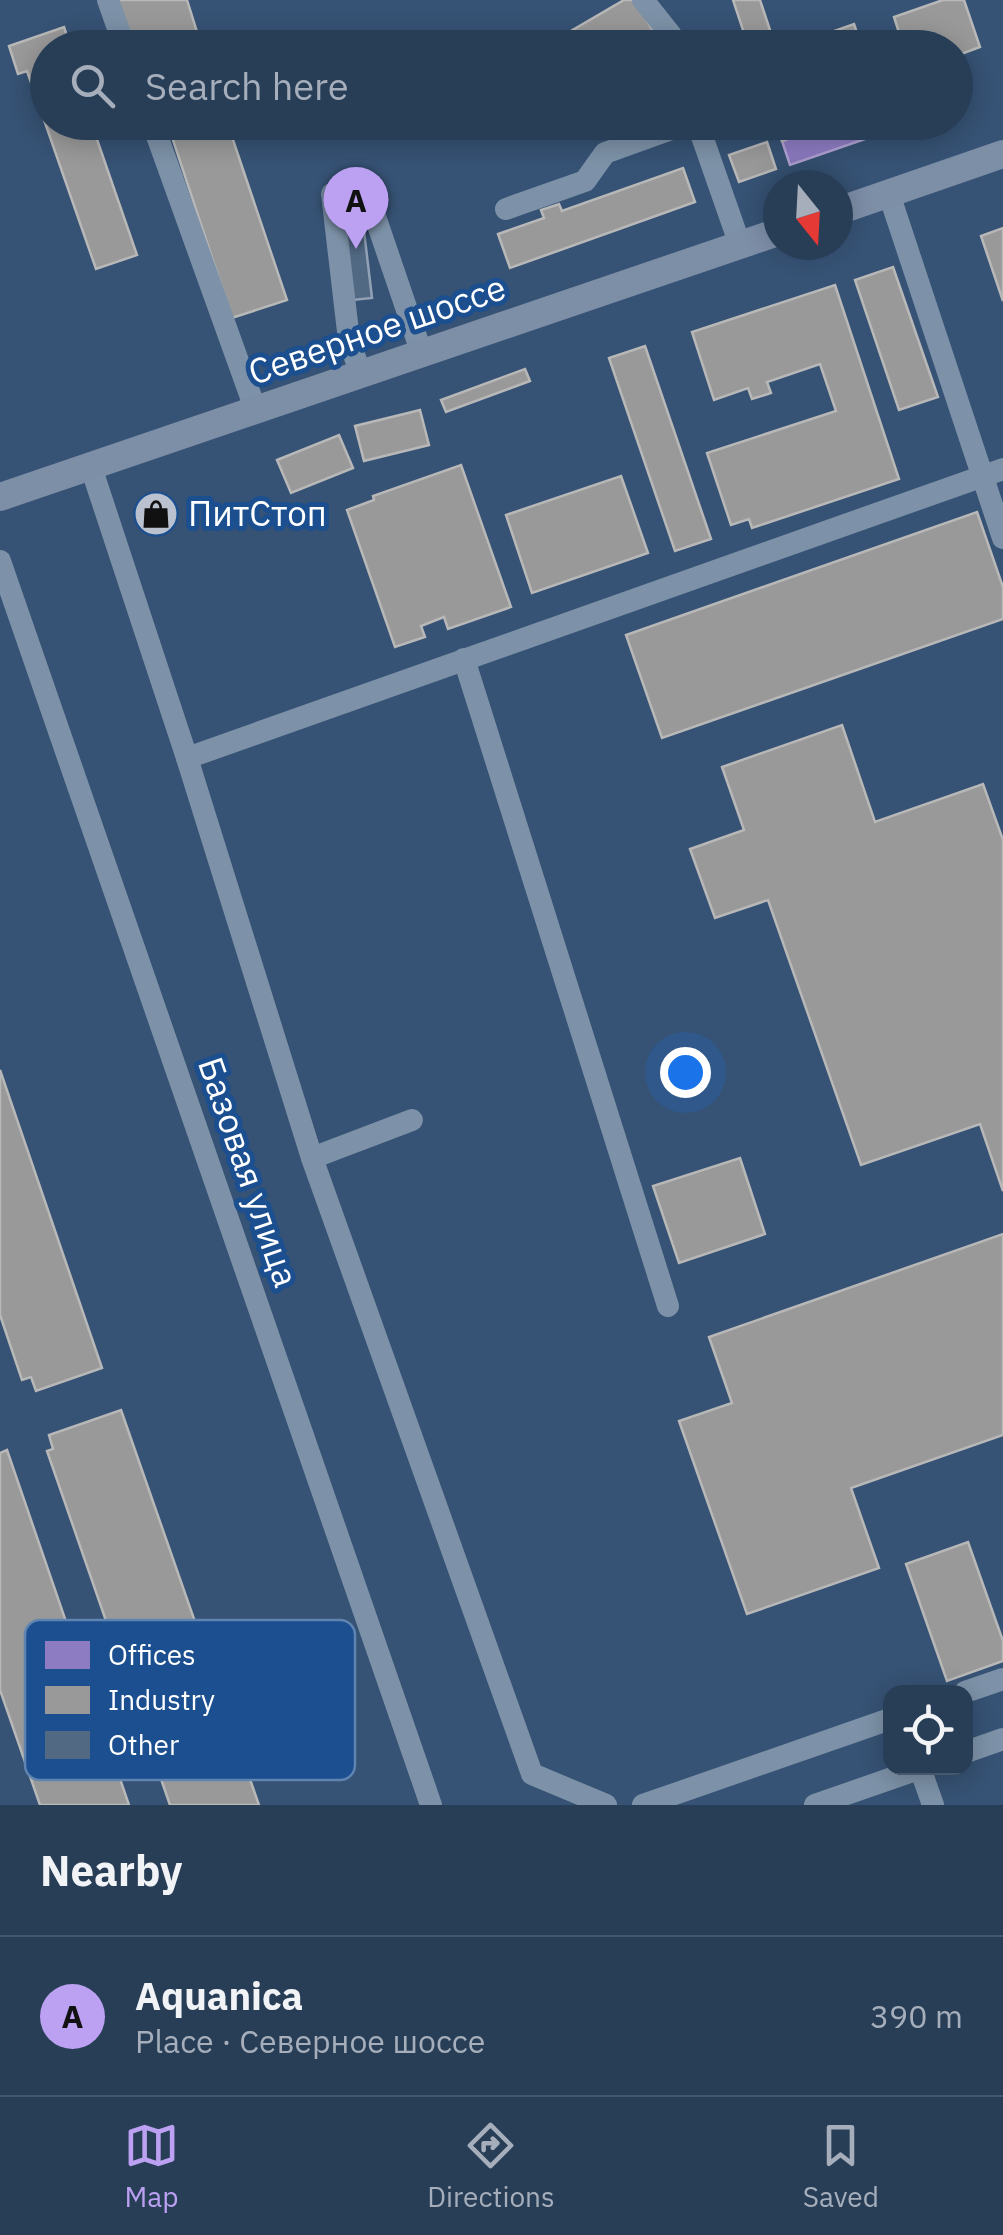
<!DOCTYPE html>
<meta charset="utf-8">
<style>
body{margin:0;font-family:"IBM Plex Sans",sans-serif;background:#344961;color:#f1f3f6}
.controls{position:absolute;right:30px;bottom:30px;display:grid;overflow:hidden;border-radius:20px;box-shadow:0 5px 25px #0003}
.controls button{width:90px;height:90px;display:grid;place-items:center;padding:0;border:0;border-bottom:2px solid #44576d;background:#283e57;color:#f1f3f6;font:50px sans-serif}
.compass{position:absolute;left:763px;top:170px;width:90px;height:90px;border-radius:50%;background:#283e57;box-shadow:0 5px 25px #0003;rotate:162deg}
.you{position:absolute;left:685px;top:1072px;width:35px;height:35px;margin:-25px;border:8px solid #fff;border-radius:50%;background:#1a73e8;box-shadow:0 0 0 15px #1a73e833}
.badge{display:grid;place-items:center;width:65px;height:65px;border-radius:50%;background:#bca0f2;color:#111;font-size:32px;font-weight:700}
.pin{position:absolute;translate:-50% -82px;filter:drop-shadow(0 2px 5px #0008)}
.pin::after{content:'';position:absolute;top:52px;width:35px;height:30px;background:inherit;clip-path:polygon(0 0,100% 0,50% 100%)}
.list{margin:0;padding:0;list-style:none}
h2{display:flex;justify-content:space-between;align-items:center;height:130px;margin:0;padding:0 40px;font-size:42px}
h2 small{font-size:32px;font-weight:400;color:#a5aeba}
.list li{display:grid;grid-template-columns:65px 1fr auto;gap:30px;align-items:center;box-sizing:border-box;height:160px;padding:0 40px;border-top:2px solid #44576d}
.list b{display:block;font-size:38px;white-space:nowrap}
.list p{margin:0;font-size:32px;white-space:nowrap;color:#a5aeba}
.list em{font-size:32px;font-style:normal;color:#a5aeba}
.icon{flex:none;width:55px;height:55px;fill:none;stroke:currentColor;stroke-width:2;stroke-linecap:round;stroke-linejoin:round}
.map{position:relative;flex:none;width:1003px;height:1805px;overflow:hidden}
.search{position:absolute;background:#283e57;box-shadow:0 5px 25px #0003;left:30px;right:30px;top:30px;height:110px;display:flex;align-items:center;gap:25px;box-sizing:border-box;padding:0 35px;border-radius:55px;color:#a5aeba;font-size:38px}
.sheet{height:290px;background:#283e57}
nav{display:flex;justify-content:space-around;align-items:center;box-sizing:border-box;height:140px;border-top:2px solid #44576d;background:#283e57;font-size:28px;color:#a5aeba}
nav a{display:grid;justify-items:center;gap:5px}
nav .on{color:#bca0f2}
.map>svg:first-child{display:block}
</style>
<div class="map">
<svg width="1003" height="1805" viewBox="0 0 1003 1805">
<rect width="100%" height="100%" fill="#365274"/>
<!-- offices -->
<path fill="#8e7cc3" stroke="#b0a3d5" stroke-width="2.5" d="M835 122H891L894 129 790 165 782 141Z"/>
<!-- industry -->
<g fill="#999" stroke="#b8b8b8" stroke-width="2.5">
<path d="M117 0H187L202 48H133Z"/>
<path d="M624 0H635L663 48H581L571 31Z"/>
<path d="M733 0H760L776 48H749Z"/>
<path d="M943 0H964L980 47 956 56V48H904L894 17Z"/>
<path d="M854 24 862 48H786Z"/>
<path d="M64 27 71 48H48V122H91L137 255 96 269 27 71 18 74 9 46Z"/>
<path d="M167 122H227L287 300 232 318Z"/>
<path d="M775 122H802L805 133 782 141Z"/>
<path d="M767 142 776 169 739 182 729 155Z"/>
<path d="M683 168 695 202 510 268 498 234 544 218 541 210 559 204 562 211Z"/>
<path d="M1003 228V301L981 236Z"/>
<path d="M893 267 938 397 899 410 855 280Z"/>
<path d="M835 285 899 479 752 528 749 519 731 525 707 453 836 411 820 364 767 382 771 393 752 399 748 388 714 400 692 332Z"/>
<path d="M645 346 711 539 675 551 609 358Z"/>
<path d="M525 369 530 381 446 412 441 400Z"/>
<path d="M420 410 429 445 364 461 355 426Z"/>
<path d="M339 435 353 468 291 493 277 460Z"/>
<path d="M461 465 511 607 448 629 444 617 421 626 425 637 395 647 347 510 374 500 373 496Z"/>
<path d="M621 476 648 553 532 593 506 515Z"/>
<path d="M977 512 1003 587V619L662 738 626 635Z"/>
<path d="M842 725 875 822 983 784 1003 840V1191L980 1124 861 1165 768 900 715 918 690 849 744 830 722 767Z"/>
<path d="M0 1070 102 1368 36 1391 31 1377 22 1380 0 1315Z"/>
<path d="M740 1158 765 1234 679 1263 653 1186Z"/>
<path d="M1003 1234V1435L851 1488 879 1568 747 1614 679 1421 732 1403 709 1337Z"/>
<path d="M121 1410 259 1805H170L47 1451 53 1449 49 1435Z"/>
<path d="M7 1450 129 1805H40L0 1690V1453Z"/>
<path d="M968 1542 1003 1641V1661L947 1681 906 1564Z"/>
</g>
<!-- building -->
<path fill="#526984" stroke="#92a2b6" stroke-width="2.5" d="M360 197 372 298 353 300 341 200Z"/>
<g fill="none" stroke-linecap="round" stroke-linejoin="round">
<!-- minor -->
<g stroke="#7d92a8" stroke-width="22">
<path d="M108 0 125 48"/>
<path d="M643 0 671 35 676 48"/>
<path d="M152 122 256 411"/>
<path d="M697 122 740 245"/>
<path d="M889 194 1003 538"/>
<path d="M506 209 585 181 605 153 691 122"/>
<path d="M361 375 349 340 332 194 366 190 422 354"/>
<path d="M91 467 187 758 312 1158 532 1774 606 1805"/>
<path d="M0 561 431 1805"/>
<path d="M464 659 668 1306"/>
<path d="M187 758 1003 469"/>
<path d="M312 1158 412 1120"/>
<path d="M965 1692 1003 1679"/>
<path d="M966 1752 1003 1739"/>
<path d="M920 1768 933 1805"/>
<path d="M643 1805 890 1719"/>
<path d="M815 1805 921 1768"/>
</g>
<!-- major -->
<g stroke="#7d8ea7" stroke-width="28">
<path d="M838 211 1003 154"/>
<path d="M0 497 778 232"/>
</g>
</g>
<!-- icons -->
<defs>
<symbol id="shop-disc" viewBox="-11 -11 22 22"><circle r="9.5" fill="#b9c2ce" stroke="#1b4f8f"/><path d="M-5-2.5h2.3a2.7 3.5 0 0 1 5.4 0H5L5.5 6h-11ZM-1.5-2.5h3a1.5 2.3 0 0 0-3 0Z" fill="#111"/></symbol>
</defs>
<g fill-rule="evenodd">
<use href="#shop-disc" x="131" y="489" width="50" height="50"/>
</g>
<g text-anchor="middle" stroke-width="10" stroke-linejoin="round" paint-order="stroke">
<!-- street labels -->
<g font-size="35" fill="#fff" stroke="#1b4f8f">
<text transform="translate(377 330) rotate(-19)" y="12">Северное шоссе</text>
<text transform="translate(248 1172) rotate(71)" y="12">Базовая улица</text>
</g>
<!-- poi labels -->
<g font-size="35" fill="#fff" stroke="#1b4f8f" text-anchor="start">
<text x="188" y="526">ПитСтоп</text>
</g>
</g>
<!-- legend -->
<rect x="25" y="1620" width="330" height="160" rx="15" fill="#1b4f8f" stroke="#5f84b1" stroke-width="2.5"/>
<rect x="45" y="1641" width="45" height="28" fill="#8e7cc3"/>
<rect x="45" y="1686" width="45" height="28" fill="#999"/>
<rect x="45" y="1731" width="45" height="28" fill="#526984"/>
<g font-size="28" fill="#fff">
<text x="108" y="1665">Offices</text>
<text x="108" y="1710">Industry</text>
<text x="108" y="1755">Other</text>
</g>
</svg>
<div class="controls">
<button><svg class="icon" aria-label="locate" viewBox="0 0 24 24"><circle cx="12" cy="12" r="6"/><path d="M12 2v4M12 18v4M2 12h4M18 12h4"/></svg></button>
</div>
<svg class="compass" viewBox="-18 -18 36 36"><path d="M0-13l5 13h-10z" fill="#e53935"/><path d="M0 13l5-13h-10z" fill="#a5aeba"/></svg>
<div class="you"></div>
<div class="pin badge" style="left:356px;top:249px">A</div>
<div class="search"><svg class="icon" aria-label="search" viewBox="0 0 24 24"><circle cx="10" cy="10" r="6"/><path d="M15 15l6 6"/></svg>Search here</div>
</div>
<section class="sheet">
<h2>Nearby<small></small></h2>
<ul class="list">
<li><span class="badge">A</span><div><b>Aquanica</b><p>Place · Северное шоссе</p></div><em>390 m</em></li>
</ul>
</section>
<nav>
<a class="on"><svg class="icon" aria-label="map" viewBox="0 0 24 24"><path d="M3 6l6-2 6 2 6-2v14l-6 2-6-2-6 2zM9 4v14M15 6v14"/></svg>Map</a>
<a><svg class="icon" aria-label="directions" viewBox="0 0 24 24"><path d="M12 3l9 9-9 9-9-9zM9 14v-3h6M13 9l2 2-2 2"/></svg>Directions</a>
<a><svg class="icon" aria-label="saved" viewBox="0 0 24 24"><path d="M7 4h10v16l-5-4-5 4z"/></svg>Saved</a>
</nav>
